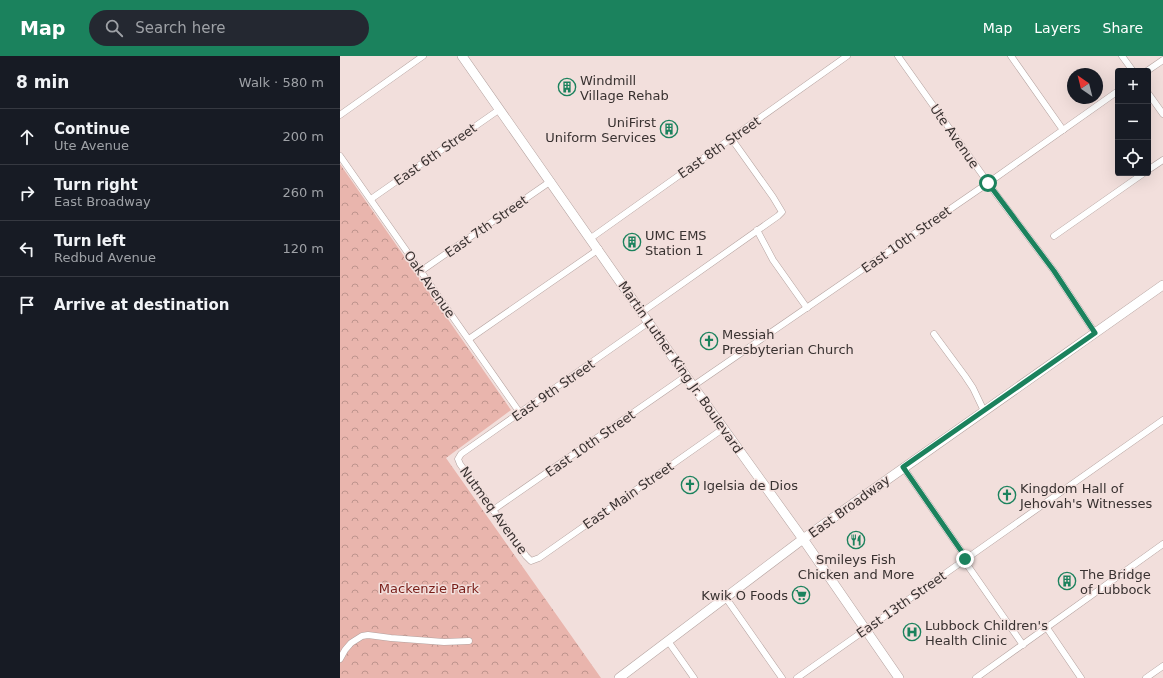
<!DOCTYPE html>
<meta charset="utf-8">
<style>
body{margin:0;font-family:"DejaVu Sans",sans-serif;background:#242831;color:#f1f3f6}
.controls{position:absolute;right:12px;top:12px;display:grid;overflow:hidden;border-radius:4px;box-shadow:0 4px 16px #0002}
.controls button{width:36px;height:36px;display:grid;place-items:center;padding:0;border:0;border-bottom:1px solid #363941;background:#171b24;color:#f1f3f6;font:20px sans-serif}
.compass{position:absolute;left:727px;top:12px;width:36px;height:36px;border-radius:50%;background:#171b24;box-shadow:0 4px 16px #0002;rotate:325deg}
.stop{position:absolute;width:12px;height:12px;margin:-9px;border:3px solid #1b825d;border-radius:50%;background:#fff}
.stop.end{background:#1b825d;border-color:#fff;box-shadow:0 1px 4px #0008}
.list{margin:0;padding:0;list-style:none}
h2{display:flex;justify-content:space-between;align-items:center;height:52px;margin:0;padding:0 16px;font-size:17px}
h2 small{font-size:13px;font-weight:400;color:#9ea1a6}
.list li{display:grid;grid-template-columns:26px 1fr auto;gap:12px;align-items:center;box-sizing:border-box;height:56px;padding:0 16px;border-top:1px solid #363941}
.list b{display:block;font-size:15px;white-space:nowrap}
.list p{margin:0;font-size:13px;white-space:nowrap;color:#9ea1a6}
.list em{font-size:13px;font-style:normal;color:#9ea1a6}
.icon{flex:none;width:22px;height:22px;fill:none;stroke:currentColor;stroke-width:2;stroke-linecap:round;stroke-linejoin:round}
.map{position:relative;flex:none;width:823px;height:622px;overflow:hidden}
header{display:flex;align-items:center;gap:24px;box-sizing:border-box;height:56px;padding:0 20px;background:#1b825d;color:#fff}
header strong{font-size:19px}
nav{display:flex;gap:22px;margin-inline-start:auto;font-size:14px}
.search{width:280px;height:36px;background:#242831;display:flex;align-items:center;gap:10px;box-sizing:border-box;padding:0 14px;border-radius:22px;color:#9ea1a6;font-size:15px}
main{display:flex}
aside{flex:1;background:#171b24}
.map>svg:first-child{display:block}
</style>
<header>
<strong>Map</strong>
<div class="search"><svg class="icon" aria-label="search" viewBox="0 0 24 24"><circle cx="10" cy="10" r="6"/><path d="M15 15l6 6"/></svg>Search here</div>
<nav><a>Map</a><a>Layers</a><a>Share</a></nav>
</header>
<main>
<aside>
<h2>8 min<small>Walk · 580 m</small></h2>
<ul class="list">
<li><svg class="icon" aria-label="ahead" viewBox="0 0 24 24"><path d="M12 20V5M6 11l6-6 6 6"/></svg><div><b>Continue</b><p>Ute Avenue</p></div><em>200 m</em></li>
<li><svg class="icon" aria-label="right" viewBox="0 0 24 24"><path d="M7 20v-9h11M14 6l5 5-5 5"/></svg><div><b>Turn right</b><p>East Broadway</p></div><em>260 m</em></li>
<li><svg class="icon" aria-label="left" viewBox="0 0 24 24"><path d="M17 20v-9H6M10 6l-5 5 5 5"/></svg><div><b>Turn left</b><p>Redbud Avenue</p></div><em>120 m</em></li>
<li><svg class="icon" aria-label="arrive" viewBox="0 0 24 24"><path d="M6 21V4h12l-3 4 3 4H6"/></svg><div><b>Arrive at destination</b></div></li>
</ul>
</aside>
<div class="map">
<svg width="823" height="622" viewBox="0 0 823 622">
<defs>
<pattern id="park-crowns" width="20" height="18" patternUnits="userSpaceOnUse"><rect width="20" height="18" fill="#e9b5ad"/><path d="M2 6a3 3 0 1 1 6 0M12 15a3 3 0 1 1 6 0" fill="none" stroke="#be948d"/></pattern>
</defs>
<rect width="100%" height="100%" fill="#f2dfdc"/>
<!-- park -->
<path fill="url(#park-crowns)" d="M0 108 171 354 106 402 261 622H0Z"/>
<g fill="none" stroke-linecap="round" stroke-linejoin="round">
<defs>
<g id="minor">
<path d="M558 0 656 138 714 215 755 277"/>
<path d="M671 0 723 74"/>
<path d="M782 0 793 15"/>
<path d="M807 15 823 4"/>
<path d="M808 37 823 58"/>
<path d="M0 59 83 0"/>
<path d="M0 100 180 357"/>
<path d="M808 114 823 104"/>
<path d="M31 143 160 53"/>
<path d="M417 174 433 204 467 252"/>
<path d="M714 180 804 117"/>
<path d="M251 182 507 0"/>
<path d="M81 215 211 125"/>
<path d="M302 256 438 160 442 156 433 141 391 82"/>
<path d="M309 266 121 398 118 403 120 408 186 500 191 505 199 502 384 372"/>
<path d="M594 278 625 320 633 332 644 355"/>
<path d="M129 283 259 193"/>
<path d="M353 330 648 127 778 35"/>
<path d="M563 411 622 496 628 510 683 589"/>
<path d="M153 454 346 320"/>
<path d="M386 542 442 622"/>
<path d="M707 572 741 622"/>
<path d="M328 585 354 622"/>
<path d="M0 603 5 594 11 587 22 580 28 579 51 582 104 586 129 585"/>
<path d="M457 622 823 364"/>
<path d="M636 622 823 488"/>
<path d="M806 622 823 610"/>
</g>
<g id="secondary">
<path d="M122 0 353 330 463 483 559 622"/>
<path d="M279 622 463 483 823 229"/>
</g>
</defs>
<!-- minor casing -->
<use href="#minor" stroke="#b3a19e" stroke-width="7"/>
<!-- secondary casing -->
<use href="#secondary" stroke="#b3a19e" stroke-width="10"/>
<!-- minor -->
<use href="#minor" stroke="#fff" stroke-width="6"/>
<!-- secondary -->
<use href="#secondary" stroke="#fff" stroke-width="9"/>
</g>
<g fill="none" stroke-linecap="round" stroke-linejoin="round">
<!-- route -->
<path stroke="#1b825d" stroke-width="5" d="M625 503 622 496 563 411 755 277 714 215 648 127"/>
</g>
<!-- icons -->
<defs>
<symbol id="building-ring" viewBox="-11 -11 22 22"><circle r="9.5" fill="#f2dfdc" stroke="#1b825d" stroke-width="1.5"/><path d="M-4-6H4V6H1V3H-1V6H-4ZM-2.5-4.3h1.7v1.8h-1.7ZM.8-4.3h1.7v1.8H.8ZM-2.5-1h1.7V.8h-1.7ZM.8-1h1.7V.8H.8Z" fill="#1b825d"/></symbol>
<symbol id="church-ring" viewBox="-11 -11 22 22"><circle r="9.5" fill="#f2dfdc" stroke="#1b825d" stroke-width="1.5"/><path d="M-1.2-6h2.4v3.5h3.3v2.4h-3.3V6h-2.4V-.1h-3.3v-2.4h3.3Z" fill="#1b825d"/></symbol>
<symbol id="restaurant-ring" viewBox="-11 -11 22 22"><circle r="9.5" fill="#f2dfdc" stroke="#1b825d" stroke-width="1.5"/><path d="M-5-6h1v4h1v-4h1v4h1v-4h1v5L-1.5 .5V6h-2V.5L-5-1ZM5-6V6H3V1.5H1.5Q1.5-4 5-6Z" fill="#1b825d"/></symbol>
<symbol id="supermarket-ring" viewBox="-11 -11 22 22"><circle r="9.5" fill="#f2dfdc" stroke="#1b825d" stroke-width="1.5"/><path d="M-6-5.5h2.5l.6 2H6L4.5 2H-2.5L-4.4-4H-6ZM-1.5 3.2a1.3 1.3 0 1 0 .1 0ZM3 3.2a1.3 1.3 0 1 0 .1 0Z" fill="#1b825d"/></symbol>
<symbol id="hospital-ring" viewBox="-11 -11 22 22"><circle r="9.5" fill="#f2dfdc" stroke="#1b825d" stroke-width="1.5"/><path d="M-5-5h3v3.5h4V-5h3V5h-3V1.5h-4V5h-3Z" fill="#1b825d"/></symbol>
</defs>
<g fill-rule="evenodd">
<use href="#building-ring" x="217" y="21" width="20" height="20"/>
<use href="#building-ring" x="319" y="63" width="20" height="20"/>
<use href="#building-ring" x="282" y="176" width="20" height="20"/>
<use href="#church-ring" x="359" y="275" width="20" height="20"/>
<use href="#church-ring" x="340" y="419" width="20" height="20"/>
<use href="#church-ring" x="657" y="429" width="20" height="20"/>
<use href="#restaurant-ring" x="506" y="474" width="20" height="20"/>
<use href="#building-ring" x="717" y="515" width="20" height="20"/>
<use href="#supermarket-ring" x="451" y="529" width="20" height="20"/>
<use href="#hospital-ring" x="562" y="566" width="20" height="20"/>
</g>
<g text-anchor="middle" stroke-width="3" stroke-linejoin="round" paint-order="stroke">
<!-- poi labels -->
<g font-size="13" fill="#393231" stroke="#f2dfdc" text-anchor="start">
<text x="240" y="29">Windmill<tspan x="240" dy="15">Village Rehab</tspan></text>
<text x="316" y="71" text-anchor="end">UniFirst<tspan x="316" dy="15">Uniform Services</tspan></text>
<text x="305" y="184">UMC EMS<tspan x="305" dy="15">Station 1</tspan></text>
<text x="382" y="283">Messiah<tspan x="382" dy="15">Presbyterian Church</tspan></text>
<text x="363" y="434">Igelsia de Dios</text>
<text x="680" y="437">Kingdom Hall of<tspan x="680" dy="15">Jehovah's Witnesses</tspan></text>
<text x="516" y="508" text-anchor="middle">Smileys Fish<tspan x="516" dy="15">Chicken and More</tspan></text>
<text x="740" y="523">The Bridge<tspan x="740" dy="15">of Lubbock</tspan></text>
<text x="448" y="544" text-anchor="end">Kwik O Foods</text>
<text x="585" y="574">Lubbock Children's<tspan x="585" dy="15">Health Clinic</tspan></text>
</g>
<!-- street labels -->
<g font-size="13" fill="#393231" stroke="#f2dfdc">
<text transform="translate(615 80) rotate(55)" y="5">Ute Avenue</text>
<text transform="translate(379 91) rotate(-35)" y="5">East 8th Street</text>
<text transform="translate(95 98) rotate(-35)" y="5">East 6th Street</text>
<text transform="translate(146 170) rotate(-35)" y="5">East 7th Street</text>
<text transform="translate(566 183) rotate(-35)" y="5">East 10th Street</text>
<text transform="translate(90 228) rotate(55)" y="5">Oak Avenue</text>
<text transform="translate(341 311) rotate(55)" y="5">Martin Luther King Jr. Boulevard</text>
<text transform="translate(213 334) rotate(-35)" y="5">East 9th Street</text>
<text transform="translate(250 387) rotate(-35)" y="5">East 10th Street</text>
<text transform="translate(288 439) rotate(-35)" y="5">East Main Street</text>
<text transform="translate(509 450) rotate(-36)" y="5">East Broadway</text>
<text transform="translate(154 454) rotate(54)" y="5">Nutmeq Avenue</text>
<text transform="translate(561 548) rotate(-35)" y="5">East 13th Street</text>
</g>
<!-- park labels -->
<g font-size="13" fill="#791e19" stroke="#f2dfdc">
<text x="89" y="537">Mackenzie Park</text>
</g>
</g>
</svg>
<div class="controls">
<button>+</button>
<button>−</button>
<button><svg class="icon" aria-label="locate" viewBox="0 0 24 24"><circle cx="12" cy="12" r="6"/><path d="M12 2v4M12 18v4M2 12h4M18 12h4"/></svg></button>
</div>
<svg class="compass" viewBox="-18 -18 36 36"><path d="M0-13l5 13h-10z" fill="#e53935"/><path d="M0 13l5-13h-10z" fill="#9ea1a6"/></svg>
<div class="stop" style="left:648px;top:127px"></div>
<div class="stop end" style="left:625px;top:503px"></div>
</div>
</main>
